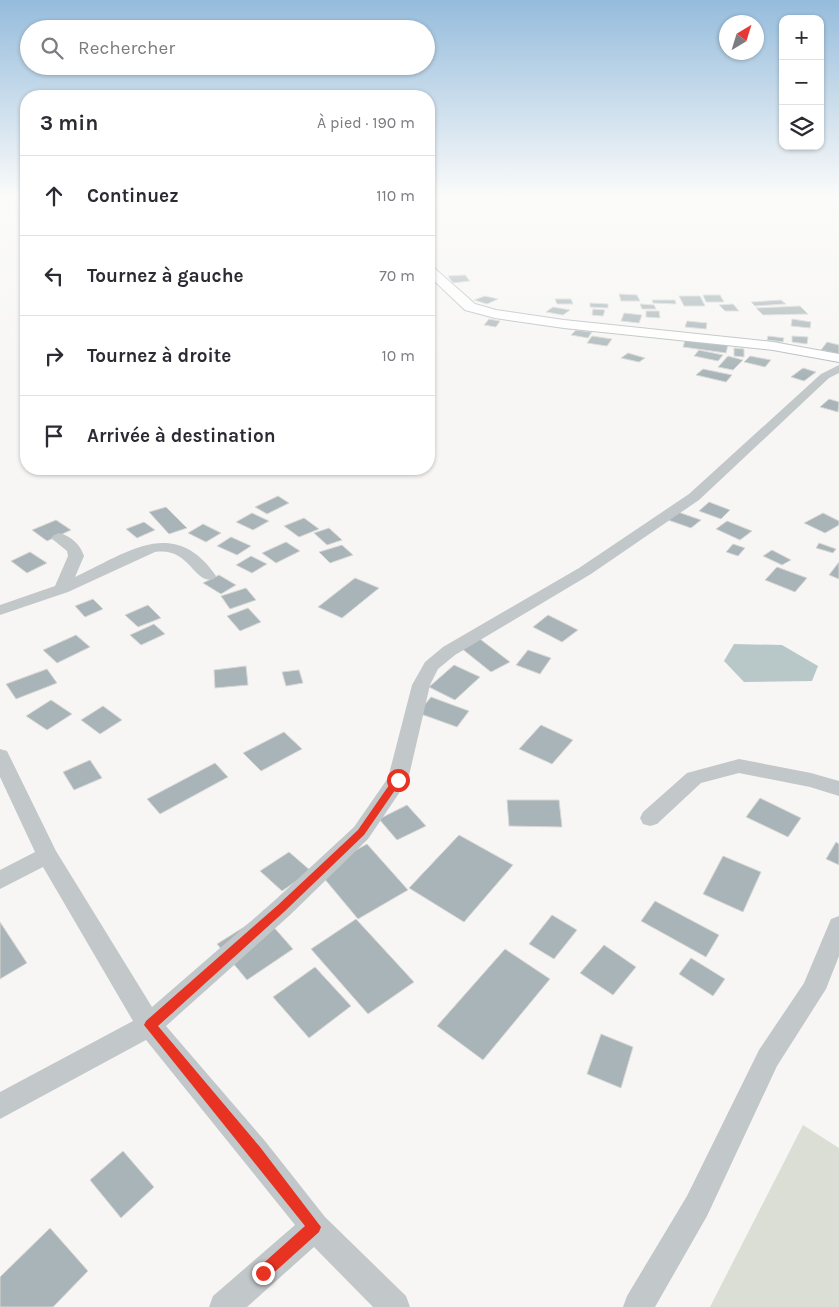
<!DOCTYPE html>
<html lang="fr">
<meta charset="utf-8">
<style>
body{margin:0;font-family:Karla,sans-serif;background:#f7f7f7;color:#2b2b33}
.controls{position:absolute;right:15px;top:15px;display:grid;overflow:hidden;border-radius:10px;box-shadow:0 1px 4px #0004}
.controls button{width:45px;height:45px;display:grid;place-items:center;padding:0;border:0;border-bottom:1px solid #e1e1e2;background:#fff;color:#2b2b33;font:25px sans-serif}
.compass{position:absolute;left:719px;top:15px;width:45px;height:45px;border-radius:50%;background:#fff;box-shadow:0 1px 4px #0004;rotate:38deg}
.stop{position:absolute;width:15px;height:15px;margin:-11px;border:4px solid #e83222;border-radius:50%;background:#fff}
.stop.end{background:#e83222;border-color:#fff;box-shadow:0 1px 5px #0008}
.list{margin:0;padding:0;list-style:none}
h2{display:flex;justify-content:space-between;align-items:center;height:65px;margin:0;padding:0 20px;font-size:21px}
h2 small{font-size:16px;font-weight:400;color:#7c7c81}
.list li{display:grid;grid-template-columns:32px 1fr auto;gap:15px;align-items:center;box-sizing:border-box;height:80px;padding:0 20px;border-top:1px solid #e1e1e2}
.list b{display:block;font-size:19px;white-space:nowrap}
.list em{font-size:16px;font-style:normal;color:#7c7c81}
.icon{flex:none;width:28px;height:28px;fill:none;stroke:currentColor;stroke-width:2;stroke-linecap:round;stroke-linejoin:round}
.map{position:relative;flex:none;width:839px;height:1307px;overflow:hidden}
.search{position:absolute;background:#fff;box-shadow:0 1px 4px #0004;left:20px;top:20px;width:415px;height:55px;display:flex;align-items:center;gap:12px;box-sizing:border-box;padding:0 18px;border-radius:28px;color:#7c7c81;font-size:19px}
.panel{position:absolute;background:#fff;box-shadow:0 1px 4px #0004;left:20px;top:90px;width:415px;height:385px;border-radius:20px}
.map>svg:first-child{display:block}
</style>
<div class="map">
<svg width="839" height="1307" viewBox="0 0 839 1307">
<rect width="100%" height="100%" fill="#f7f6f4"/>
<!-- green -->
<path fill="#daded4" d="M803 1125 839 1148V1307H710Z"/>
<!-- water -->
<path fill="#b8c8c9" d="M734 644 782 645 818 666 812 681 744 682 724 661Z"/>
<!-- building -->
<g fill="#a8b4b7" stroke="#d8d8d6">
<path d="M465 275 470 281 453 283 448 276Z"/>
<path d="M619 294 637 295 640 301H621Z"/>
<path d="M703 295H720L724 302H706Z"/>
<path d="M485 296 498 299 487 304 474 300Z"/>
<path d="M679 296H700L705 306H684Z"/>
<path d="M555 299H571L573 304H557Z"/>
<path d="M652 300H675L676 304 653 303Z"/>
<path d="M781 300 786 304 755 306 751 302Z"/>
<path d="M590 303 608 304V308L590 307Z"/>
<path d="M640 304 654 305 656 309H642Z"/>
<path d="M733 304 739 311H725L719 305Z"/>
<path d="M800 306 808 314 763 315 756 308Z"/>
<path d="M553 307 570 310 563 315 546 312Z"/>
<path d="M593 309 605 310 603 316 592 315Z"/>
<path d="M646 311H659L660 318 646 317Z"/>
<path d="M624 313 642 315 639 323 621 321Z"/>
<path d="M489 319 500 321 496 327 484 325Z"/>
<path d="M792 319 811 322 810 328 791 326Z"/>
<path d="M687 321 707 323 706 329 685 327Z"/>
<path d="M576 330 592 332 588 338 571 335Z"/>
<path d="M592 336 612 339 607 346 587 343Z"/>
<path d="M768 336 784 338 783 342 767 340Z"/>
<path d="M792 336 808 337 807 344 792 342Z"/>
<path d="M685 340 728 345 726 353 683 347Z"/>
<path d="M827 342 839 345V354L821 350Z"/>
<path d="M734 348 744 349V357L734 356Z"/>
<path d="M699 350 723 355 718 361 694 356Z"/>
<path d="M628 353 645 358 639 362 621 358Z"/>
<path d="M728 356 743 360 733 370 718 367Z"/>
<path d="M750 356 771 360 765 367 744 362Z"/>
<path d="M803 368 816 372 804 381 791 377Z"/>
<path d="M703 369 732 375 726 382 696 375Z"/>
<path d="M829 399 839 402 838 412 820 407Z"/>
<path d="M278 496 289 503 267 514 255 507Z"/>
<path d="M709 502 730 510 721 519 699 511Z"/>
<path d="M166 507 187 528 169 534 149 512Z"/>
<path d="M678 512 701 520 691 528 668 520Z"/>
<path d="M252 513 269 521 253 530 236 522Z"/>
<path d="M823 513 839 521V525L825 533 804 523Z"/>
<path d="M304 518 319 529 299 537 284 526Z"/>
<path d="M56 520 71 530 47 541 32 530Z"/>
<path d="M727 521 752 531 740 540 716 529Z"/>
<path d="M144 522 155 530 137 538 126 529Z"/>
<path d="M203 524 221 533 206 542 188 533Z"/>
<path d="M329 528 342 540 327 545 314 533Z"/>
<path d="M231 537 251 546 237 555 217 546Z"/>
<path d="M286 542 300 551 276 563 262 553Z"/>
<path d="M819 543 836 549 833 553 816 548Z"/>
<path d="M733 544 745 548 738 556 726 552Z"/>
<path d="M342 545 353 555 330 563 319 552Z"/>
<path d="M772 550 791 560 782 565 763 556Z"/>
<path d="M30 552 47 563 27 573 11 561Z"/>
<path d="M251 556 267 564 252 573 236 565Z"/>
<path d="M839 562V579L829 575Z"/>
<path d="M777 567 807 578 795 592 765 580Z"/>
<path d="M219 575 236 585 221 594 203 583Z"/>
<path d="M355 578 379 588 342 618 318 607Z"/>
<path d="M246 588 256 600 230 609 221 596Z"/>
<path d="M93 599 103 609 85 617 75 606Z"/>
<path d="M148 605 161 618 138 627 125 615Z"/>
<path d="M248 608 261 622 240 631 227 616Z"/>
<path d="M548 615 578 630 562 642 533 627Z"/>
<path d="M154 624 165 634 141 645 130 635Z"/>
<path d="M76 635 90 647 57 663 43 650Z"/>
<path d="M480 639 510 662 491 672 461 648Z"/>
<path d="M528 650 551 658 540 674 516 665Z"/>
<path d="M454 665 480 677 455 700 429 687Z"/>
<path d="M246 666 248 685 215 688 214 670Z"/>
<path d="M47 669 57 683 16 699 6 684Z"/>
<path d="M299 670 303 683 286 686 282 672Z"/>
<path d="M431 697 469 711 457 727 418 713Z"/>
<path d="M51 700 72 714 47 730 26 716Z"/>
<path d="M103 706 122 720 100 734 81 720Z"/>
<path d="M541 725 573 740 552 764 519 749Z"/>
<path d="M284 732 302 749 261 771 243 753Z"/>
<path d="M90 760 102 778 74 790 63 772Z"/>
<path d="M215 763 228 777 160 814 147 799Z"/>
<path d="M760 798 801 818 788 837 746 817Z"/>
<path d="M507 800H559L562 827 509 826Z"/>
<path d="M407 805 426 826 397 840 379 819Z"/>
<path d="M459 835 513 865 464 922 409 888Z"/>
<path d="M836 842 839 844V865L826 859Z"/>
<path d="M367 844 408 890 358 919 318 871Z"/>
<path d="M289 852 311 871 282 891 260 871Z"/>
<path d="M723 856 761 872 743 912 703 894Z"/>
<path d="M655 901 719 935 706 957 641 921Z"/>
<path d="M263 915 293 949 247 980 217 944Z"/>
<path d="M552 915 577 930 554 959 529 944Z"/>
<path d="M356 919 414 982 368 1014 311 949Z"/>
<path d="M0 922 27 963 0 979Z"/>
<path d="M604 945 636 967 613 995 580 973Z"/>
<path d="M505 949 550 979 483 1060 437 1026Z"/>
<path d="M691 958 725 979 713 996 679 974Z"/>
<path d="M315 967 351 1006 309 1038 273 997Z"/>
<path d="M601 1034 633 1047 621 1088 587 1074Z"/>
<path d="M123 1151 154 1187 121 1218 90 1180Z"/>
<path d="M50 1228 88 1271 53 1307H0V1277Z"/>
</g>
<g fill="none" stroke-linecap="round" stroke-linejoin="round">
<defs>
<path id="major" d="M429 266 433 267 475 304 496 310 564 320 773 342 839 354V362L773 350 564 328 495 318 465 310 429 276Z"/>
</defs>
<!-- major casing -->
<use href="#major" stroke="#b5bbbe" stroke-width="2"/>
<!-- minor -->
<g fill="#c2c7ca" fill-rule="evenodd">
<path d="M839 365V373L829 378 699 500 591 574 455 655 438 669 430 685 408 780 368 839 290 915 166 1026 265 1141 325 1217 406 1296 410 1307H373L314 1247 247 1307H209L213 1296 295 1225 146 1040 0 1119V1092L133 1021 43 867 0 889V870L35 852 0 777V749L7 751 56 851 152 1007 274 901 354 827 388 778 412 685 425 662 443 647 579 568 689 494 821 374Z"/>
<path d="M59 533C71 536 80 544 84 556L75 577C127 553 174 515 216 576L214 579C193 585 191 547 155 552L68 592 0 615V605L55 586 68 556 67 551 51 538 54 535Z"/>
<path d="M739 759 811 773 839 781V796L810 787 739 773 701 783 657 824 650 826 643 824 640 818 643 812 687 773Z"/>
<path d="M839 916V956L826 989 777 1066 707 1216 655 1307H623L627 1296 687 1196 759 1050 804 983 831 919Z"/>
</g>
<!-- major -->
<use href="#major" fill="#fff" fill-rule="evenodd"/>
</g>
<!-- sky -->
<linearGradient id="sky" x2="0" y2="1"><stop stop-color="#95bcdc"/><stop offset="0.52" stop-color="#fbfbfa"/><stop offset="1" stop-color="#fbfbfa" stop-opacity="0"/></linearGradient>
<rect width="839" height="378" fill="url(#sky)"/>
<!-- route -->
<path fill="#e83222" d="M398 777 402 780 364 835 285 911 158 1026 260 1147 321 1227 319 1232 268 1278 263 1280 258 1278 256 1273 258 1268 305 1226 144 1025 146 1021 278 905 358 830 394 778Z"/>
</svg>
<div class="controls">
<button>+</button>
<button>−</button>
<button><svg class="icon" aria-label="layers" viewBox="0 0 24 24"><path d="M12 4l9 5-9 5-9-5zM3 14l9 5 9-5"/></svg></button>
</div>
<svg class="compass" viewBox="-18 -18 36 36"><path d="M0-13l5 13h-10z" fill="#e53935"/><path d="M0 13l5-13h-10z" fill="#7c7c81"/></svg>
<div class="stop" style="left:398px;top:780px"></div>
<div class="stop end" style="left:263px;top:1273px"></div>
<div class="search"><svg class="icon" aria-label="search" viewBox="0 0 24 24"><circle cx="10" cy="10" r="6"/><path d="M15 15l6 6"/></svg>Rechercher</div>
<section class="panel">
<h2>3 min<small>À pied · 190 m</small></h2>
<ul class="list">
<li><svg class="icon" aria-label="ahead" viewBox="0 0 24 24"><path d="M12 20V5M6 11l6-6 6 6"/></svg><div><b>Continuez</b></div><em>110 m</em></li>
<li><svg class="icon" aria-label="left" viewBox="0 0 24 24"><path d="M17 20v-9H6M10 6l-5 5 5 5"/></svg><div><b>Tournez à gauche</b></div><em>70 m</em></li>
<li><svg class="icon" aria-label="right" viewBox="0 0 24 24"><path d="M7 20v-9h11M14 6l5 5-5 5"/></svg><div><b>Tournez à droite</b></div><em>10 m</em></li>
<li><svg class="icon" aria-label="arrive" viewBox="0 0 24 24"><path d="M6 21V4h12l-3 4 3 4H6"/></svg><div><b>Arrivée à destination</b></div></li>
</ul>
</section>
</div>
